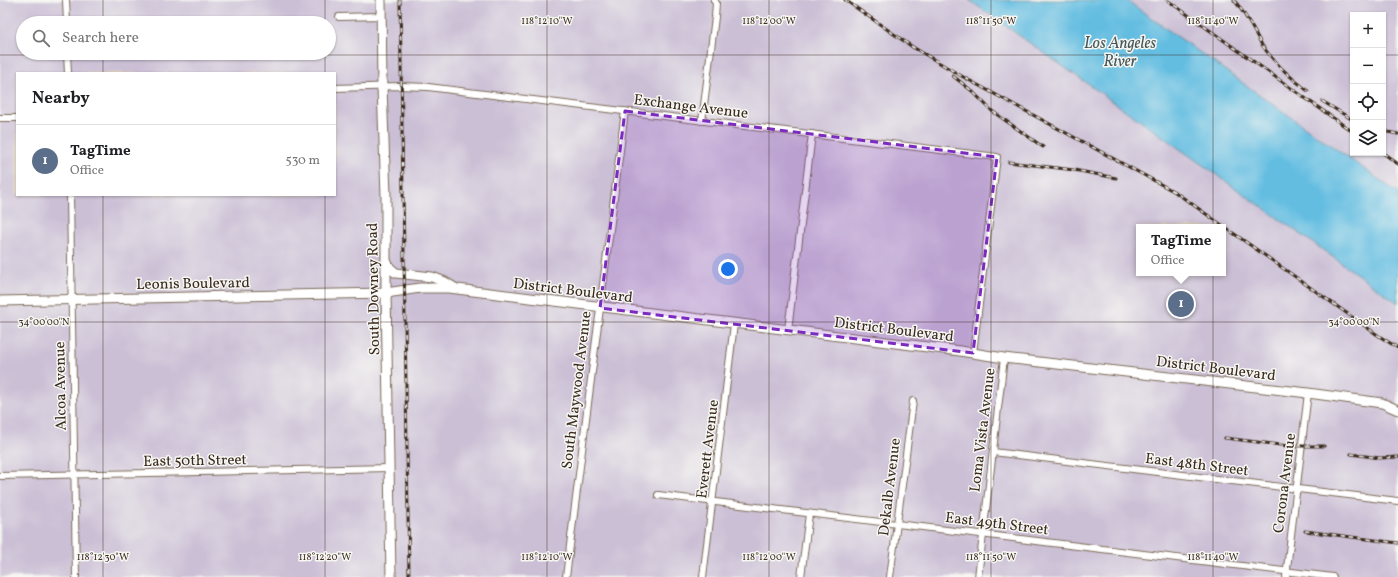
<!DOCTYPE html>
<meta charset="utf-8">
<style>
body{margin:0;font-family:Vollkorn,serif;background:#f6f6f6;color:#202124}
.controls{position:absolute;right:12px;top:12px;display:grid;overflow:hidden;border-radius:0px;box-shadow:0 1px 3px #0004}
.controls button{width:36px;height:36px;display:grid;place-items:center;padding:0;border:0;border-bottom:1px solid #e0e0e0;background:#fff;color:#202124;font:20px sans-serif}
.you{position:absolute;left:728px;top:269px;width:14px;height:14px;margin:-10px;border:3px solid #fff;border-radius:50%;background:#1a73e8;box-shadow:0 0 0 6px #1a73e833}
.badge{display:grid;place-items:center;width:26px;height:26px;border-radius:50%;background:#ea580c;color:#fff;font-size:13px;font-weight:700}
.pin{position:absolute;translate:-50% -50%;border:2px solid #fff;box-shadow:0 1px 4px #0006}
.popup{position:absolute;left:1136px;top:224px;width:90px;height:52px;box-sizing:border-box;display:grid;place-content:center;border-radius:0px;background:#fff;filter:drop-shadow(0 1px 3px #0005);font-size:13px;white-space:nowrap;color:#757577}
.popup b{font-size:15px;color:#202124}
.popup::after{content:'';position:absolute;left:50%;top:100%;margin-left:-8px;border:8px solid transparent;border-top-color:#fff}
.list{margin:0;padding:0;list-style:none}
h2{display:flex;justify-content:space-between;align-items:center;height:52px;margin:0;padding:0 16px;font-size:17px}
h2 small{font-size:13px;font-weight:400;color:#757577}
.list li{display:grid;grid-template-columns:26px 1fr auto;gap:12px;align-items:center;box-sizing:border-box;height:72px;padding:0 16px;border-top:1px solid #e0e0e0}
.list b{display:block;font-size:15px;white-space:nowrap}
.list p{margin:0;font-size:13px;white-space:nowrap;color:#757577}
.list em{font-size:13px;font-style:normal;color:#757577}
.icon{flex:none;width:22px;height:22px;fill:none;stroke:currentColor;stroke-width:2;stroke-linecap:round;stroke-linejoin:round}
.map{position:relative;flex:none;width:1398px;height:577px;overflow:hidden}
.search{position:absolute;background:#fff;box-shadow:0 1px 3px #0004;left:16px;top:16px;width:320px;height:44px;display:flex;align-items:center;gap:10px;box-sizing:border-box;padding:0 14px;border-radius:22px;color:#757577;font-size:15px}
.panel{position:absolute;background:#fff;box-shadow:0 1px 3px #0004;left:16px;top:72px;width:320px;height:124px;border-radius:0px}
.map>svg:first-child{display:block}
</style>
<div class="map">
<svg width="1398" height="577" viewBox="0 0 1398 577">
<rect width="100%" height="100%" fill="#f6f6f2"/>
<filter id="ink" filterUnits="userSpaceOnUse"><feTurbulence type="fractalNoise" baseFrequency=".025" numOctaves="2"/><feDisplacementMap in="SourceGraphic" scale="8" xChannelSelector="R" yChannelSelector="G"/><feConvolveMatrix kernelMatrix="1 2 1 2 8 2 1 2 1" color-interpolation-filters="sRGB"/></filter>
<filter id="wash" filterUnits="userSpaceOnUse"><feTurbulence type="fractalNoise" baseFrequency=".012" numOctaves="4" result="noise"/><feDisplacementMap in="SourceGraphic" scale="16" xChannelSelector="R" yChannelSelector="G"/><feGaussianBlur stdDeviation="0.9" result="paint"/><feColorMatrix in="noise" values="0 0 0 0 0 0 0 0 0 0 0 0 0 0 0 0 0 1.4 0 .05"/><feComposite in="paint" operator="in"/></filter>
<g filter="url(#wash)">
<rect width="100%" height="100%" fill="#efdebd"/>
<!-- industrial -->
<path fill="#cbbfd5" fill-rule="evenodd" d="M0 0H1398V577H0ZM1353 15H1383V153H1353ZM23 23H329V53H23ZM17 73H335V195H17ZM1139 227H1223V273H1139Z"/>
<!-- water -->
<path fill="#64bde1" stroke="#507480" d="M969 0H1126L1398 193V303Z"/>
</g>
<g filter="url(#ink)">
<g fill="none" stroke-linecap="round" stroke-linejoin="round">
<defs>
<g id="street">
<path d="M66 0 67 23"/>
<path d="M339 17 382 16"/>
<path d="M67 53 68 73"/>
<path d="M335 88 400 86 428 87 997 157 973 353"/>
<path d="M0 118H17"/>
<path d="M702 121 715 17 716 3 714 0"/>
<path d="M70 195 76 577"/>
<path d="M788 330 812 134"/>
<path d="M993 452 1398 501"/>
<path d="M0 476 390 468"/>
<path d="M658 495 1333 577"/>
<path d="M566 577 625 111"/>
<path d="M703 577 734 324"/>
<path d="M801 577 809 514"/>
<path d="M890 577 913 401"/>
<path d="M978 577 1004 358"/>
<path d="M1286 577 1308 393"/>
</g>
<g id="secondary">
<path d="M381 0 382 87 386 196V293L391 577"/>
<path d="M386 261 390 268 396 273 432 277 445 282 455 288"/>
<path d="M0 301 386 293 420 288H449L960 351 1004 358 1308 393 1382 403 1398 410"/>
</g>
</defs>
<!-- street casing -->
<use href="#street" stroke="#7a6956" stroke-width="8"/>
<!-- secondary casing -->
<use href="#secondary" stroke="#7a6956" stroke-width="11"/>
<!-- street -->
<use href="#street" stroke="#fff" stroke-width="6"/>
<!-- secondary -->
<use href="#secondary" stroke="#fff" stroke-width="9"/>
<defs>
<g id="rail">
<path d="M400 0 409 577"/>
<path d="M845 0 914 48"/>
<path d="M1167 0 1353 132"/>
<path d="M1234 0C1246 14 1253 30 1262 45 1274 63 1291 78 1308 91"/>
<path d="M911 46 965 78 1175 192 1379 336 1398 348"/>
<path d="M953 76 972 91 992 111 1043 147"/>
<path d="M1322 101 1353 120"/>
<path d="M1383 131 1398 134"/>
<path d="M1383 153 1398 164"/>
<path d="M1009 162 1074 170 1116 178"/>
<path d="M1225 438 1288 446H1324"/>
<path d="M1351 454 1380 458 1398 457"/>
<path d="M1305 531 1398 543"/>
</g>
</defs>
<!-- rail casing -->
<use href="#rail" stroke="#3b2a1e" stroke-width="3"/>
<!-- rail -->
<use href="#rail" stroke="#f6f6f2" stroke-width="1.5" stroke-dasharray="4.5" stroke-linecap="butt"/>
</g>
</g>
<!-- marked area -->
<path fill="#7b2cbf" fill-opacity="0.2" stroke="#7b2cbf" stroke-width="3" stroke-dasharray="8 5" stroke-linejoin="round" d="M625 111 997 157 973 353 600 308Z"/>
<!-- ticks -->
<path fill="none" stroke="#3b2a1e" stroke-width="1" stroke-opacity="0.45" d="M103 0V23M325 0V23M547 0V577M769 0V577M991 0V577M1213 0V577M103 53V73M325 53V73M0 55H1353M1383 55H1398M103 195V577M325 195V577M0 322H1398"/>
<g text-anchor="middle" stroke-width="3" stroke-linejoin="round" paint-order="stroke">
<!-- street labels -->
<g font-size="15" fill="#3b2a1e" stroke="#f6f6f2">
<text transform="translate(691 106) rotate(7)" y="5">Exchange Avenue</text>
<text transform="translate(193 283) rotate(-1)" y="5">Leonis Boulevard</text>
<text transform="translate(373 289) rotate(-91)" y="5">South Downey Road</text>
<text transform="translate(573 290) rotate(7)" y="5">District Boulevard</text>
<text transform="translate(894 329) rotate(7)" y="5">District Boulevard</text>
<text transform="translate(1216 368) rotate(7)" y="5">District Boulevard</text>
<text transform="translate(60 386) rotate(-91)" y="5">Alcoa Avenue</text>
<text transform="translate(576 390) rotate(-83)" y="5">South Maywood Avenue</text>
<text transform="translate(982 430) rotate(-83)" y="5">Loma Vista Avenue</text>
<text transform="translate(707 449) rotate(-83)" y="5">Everett Avenue</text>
<text transform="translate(195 460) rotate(-1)" y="5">East 50th Street</text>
<text transform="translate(1197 464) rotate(7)" y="5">East 48th Street</text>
<text transform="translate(1284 483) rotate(-83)" y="5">Corona Avenue</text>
<text transform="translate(889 487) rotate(-83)" y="5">Dekalb Avenue</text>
<text transform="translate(997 523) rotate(7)" y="5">East 49th Street</text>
</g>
<!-- water labels -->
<g font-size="16" font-style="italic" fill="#475658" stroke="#f6f6f2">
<text x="1120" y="48">Los Angeles<tspan x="1120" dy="18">River</tspan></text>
</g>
</g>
<g font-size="10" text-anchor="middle" fill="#3b2a1e" stroke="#f6f6f2" stroke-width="3" stroke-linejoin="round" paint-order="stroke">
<text x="547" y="24">118°12'10"W</text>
<text x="769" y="24">118°12'00"W</text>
<text x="991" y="24">118°11'50"W</text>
<text x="1213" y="24">118°11'40"W</text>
<text x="44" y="325">34°00'00"N</text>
<text x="1354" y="325">34°00'00"N</text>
<text x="103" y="560">118°12'30"W</text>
<text x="325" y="560">118°12'20"W</text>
<text x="547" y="560">118°12'10"W</text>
<text x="769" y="560">118°12'00"W</text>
<text x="991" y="560">118°11'50"W</text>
<text x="1213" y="560">118°11'40"W</text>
</g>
</svg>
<div class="controls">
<button>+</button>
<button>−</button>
<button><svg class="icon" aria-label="locate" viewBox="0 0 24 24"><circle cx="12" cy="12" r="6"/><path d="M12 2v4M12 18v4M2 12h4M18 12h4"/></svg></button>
<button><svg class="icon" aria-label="layers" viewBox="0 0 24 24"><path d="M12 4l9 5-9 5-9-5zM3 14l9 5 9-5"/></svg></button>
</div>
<div class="you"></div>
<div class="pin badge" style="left:1181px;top:304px;background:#5c6f8a">1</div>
<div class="popup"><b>TagTime</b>Office</div>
<div class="search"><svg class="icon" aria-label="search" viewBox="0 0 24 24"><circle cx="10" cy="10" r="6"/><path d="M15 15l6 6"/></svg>Search here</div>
<section class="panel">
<h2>Nearby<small></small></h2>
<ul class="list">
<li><span class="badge" style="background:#5c6f8a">1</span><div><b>TagTime</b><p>Office</p></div><em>530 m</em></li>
</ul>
</section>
</div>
